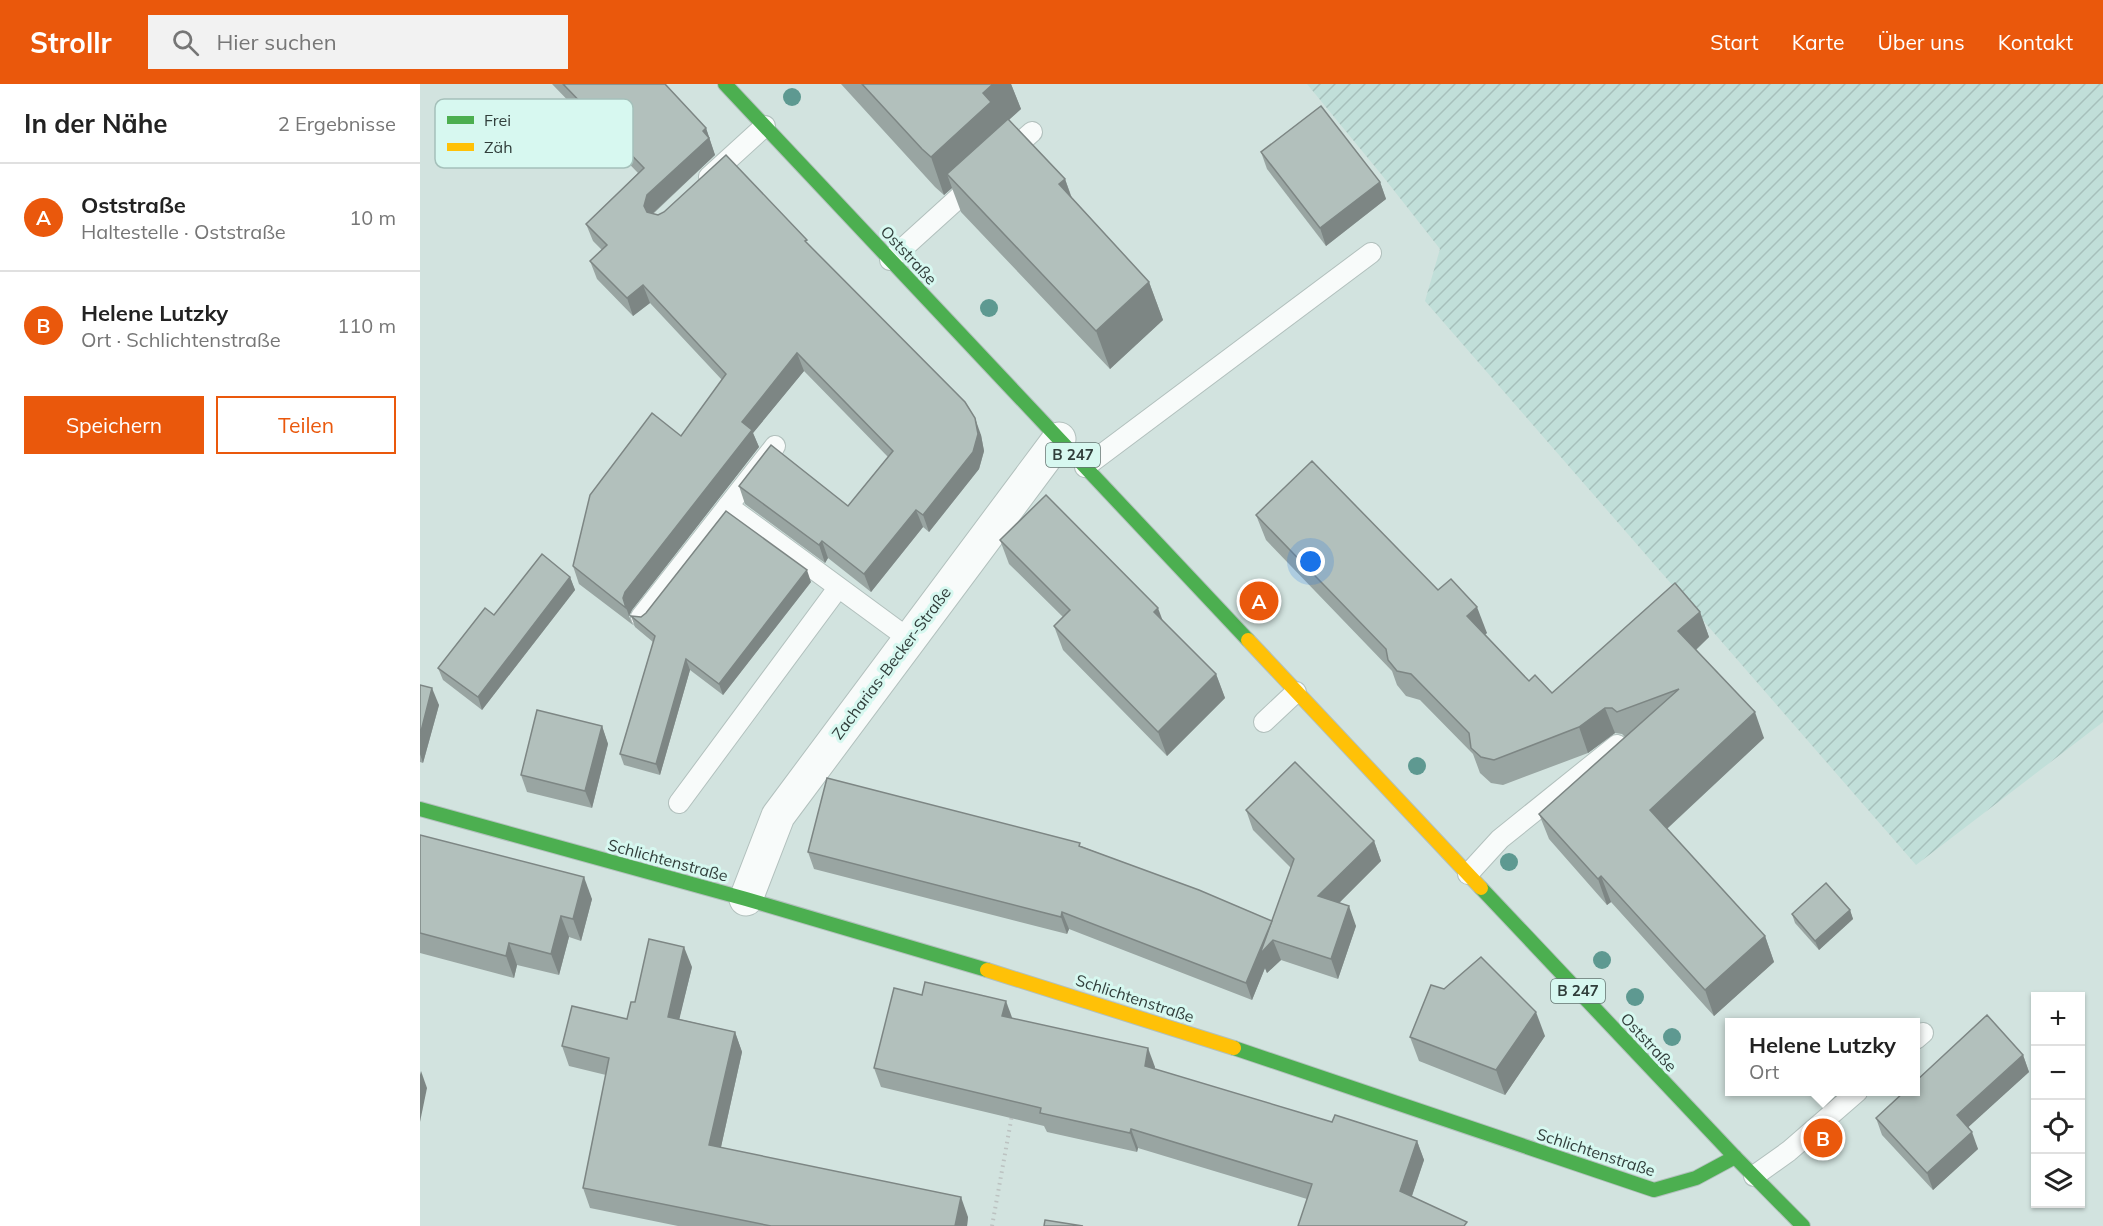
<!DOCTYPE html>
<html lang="de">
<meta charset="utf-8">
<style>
body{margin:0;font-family:Mulish,sans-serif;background:#f2f2f2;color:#222}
.controls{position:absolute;right:18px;bottom:18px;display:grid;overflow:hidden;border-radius:0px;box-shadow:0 2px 4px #0004}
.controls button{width:54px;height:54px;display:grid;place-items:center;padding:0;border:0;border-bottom:2px solid #e0e0e0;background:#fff;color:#222;font:30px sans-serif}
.you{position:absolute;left:891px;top:478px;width:21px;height:21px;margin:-15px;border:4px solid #fff;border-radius:50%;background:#1a73e8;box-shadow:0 0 0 9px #1a73e833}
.badge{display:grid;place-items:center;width:39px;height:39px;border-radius:50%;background:#ea580c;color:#fff;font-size:20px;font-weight:700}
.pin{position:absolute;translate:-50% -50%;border:3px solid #fff;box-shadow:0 2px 6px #0006}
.popup{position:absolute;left:1305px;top:934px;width:195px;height:78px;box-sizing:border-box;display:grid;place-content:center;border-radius:0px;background:#fff;filter:drop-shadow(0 2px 4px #0005);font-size:20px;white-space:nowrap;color:#767676}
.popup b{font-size:22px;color:#222}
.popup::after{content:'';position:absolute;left:50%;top:100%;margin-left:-12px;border:12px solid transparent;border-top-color:#fff}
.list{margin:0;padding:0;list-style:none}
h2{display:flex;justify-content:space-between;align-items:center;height:78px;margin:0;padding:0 24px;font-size:26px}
h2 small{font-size:20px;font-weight:400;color:#767676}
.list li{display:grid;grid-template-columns:39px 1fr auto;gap:18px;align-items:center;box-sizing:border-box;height:108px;padding:0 24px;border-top:2px solid #e0e0e0}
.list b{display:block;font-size:22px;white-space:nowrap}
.list p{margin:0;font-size:20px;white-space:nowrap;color:#767676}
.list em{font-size:20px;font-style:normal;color:#767676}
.actions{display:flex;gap:12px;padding:18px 24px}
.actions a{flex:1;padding:14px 0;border:2px solid #ea580c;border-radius:0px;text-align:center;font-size:21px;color:#ea580c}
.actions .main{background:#ea580c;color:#fff}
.icon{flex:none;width:33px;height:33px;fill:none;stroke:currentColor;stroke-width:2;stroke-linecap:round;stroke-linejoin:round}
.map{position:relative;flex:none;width:1683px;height:1142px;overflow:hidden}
header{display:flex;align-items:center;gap:36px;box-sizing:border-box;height:84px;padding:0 30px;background:#ea580c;color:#fff}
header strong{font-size:28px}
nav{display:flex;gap:33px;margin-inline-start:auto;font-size:21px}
.search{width:420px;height:54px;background:#f2f2f2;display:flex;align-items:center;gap:15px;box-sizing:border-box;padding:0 21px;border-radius:0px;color:#767676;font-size:22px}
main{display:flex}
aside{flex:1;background:#fff}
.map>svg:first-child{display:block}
</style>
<header>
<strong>Strollr</strong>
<div class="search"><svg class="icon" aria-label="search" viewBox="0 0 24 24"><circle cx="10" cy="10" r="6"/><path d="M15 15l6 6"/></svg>Hier suchen</div>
<nav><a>Start</a><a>Karte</a><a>Über uns</a><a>Kontakt</a></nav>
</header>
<main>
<aside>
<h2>In der Nähe<small>2 Ergebnisse</small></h2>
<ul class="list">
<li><span class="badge">A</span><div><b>Oststraße</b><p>Haltestelle · Oststraße</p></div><em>10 m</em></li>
<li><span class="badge">B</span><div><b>Helene Lutzky</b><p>Ort · Schlichtenstraße</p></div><em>110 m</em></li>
</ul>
<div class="actions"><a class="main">Speichern</a><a>Teilen</a></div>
</aside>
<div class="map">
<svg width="1683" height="1142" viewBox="0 0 1683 1142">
<defs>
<pattern id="industrial-furrows" width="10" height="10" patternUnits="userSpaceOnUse" patternTransform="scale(1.5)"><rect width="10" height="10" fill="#c1dfd9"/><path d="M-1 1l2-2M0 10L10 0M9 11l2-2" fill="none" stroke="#a6c0bb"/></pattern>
</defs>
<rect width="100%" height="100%" fill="#d2e3df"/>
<!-- industrial -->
<path fill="url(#industrial-furrows)" d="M887 0H1683V638L1496 781 1005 217 1020 165 961 90Z"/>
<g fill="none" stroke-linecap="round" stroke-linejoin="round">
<defs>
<g id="lane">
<path d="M586 71 612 48"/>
<path d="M289 93 345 42"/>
<path d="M470 176 555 99"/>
<path d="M665 383 951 169"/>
<path d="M308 422 489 555"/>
<path d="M221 533 355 362"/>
<path d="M844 638 876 608"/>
<path d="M259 719 418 504"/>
<path d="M1048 790 1080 755 1197 661"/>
<path d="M1496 955 1503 949"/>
<path d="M1334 1092 1369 1067 1437 1008"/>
</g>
<path id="street" d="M326 815 358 732 639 355"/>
<g id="fast">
<path d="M305 0 828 556"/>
<path d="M0 725 326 815 567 886"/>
<path d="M1061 804 1315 1073 1383 1142"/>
<path d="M814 964 1234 1106 1276 1094 1315 1073"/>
</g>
<g id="slow">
<path d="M828 556 1061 804"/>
<path d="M567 886 814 964"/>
</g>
</defs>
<!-- lane casing -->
<use href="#lane" stroke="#b2c0bd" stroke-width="22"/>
<!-- street casing -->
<use href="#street" stroke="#b2c0bd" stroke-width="35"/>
<!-- fast casing -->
<use href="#fast" stroke="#b2c0bd" stroke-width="16"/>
<!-- slow casing -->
<use href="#slow" stroke="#b2c0bd" stroke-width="16"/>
<!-- path -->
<path stroke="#bcc2c1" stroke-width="4" stroke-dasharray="1.5 4.5" stroke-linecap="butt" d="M572 1142 592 1031"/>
<!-- lane -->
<use href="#lane" stroke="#f8fbfa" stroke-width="20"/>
<!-- street -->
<use href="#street" stroke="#f8fbfa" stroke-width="33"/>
<!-- fast -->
<use href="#fast" stroke="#4caf50" stroke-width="14"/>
<!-- slow -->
<use href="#slow" stroke="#ffc107" stroke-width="14"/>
</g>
<!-- trees -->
<g fill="#5e9991">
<circle cx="372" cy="13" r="9"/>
<circle cx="569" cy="224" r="9"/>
<circle cx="997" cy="682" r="9"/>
<circle cx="1089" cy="778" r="9"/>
<circle cx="1182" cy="876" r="9"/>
<circle cx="1215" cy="913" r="9"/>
<circle cx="1252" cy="953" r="9"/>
</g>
<!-- wall -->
<g fill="#99a5a2">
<path d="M132 0H245L286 44 295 71 233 130 389 162 561 351 564 367 559 385 509 448 503 443 451 508 408 474 405 479 325 420 319 402 428 422 468 373 384 287 333 349 339 363 212 526 209 532 213 541 159 500 153 482 261 352 302 296 230 219 213 232 177 195 170 177 182 166 173 157 166 140 218 89Z"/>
<path d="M421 0H591L601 25 589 36 645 95 652 114 729 198 743 236 690 285 541 128 532 104 524 111 515 103Z"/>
<path d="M841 68 960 98 966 115 906 162 847 85Z"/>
<path d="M836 431 1018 506 1067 549 1065 550 1109 597 1132 609 1280 528 1289 553 1276 566 1344 654 1247 745 1345 852 1354 878 1294 932 1191 818 1187 821 1129 755 1119 730 1205 653 1202 650 1195 649 1168 669 1083 701 1071 699 1060 689 1053 670 1000 616 986 612 977 601 972 587 846 456Z"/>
<path d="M580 456 743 537 796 590 805 614 747 672 643 566 634 542 643 533 589 480Z"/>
<path d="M150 493 155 506 62 626 23 596 18 584 74 531Z"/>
<path d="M391 498 303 611 270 586 240 691 204 681 200 670 233 558 215 543 211 532 221 533Z"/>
<path d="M0 601 19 621 3 679 0 678Z"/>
<path d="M182 642 188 660 172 724 107 708 101 691Z"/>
<path d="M826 726 954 757 961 777 919 819 936 842 918 895 861 876 847 889 845 884 832 916 649 845 647 850 394 785 388 768 661 762 852 837 871 784 833 746Z"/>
<path d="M0 751 172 815 161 857 149 853 139 891 97 881 94 894 0 869Z"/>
<path d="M1430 826 1433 835 1399 866 1375 839 1372 830Z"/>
<path d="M272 883 259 935 315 948 322 968 301 1063 548 1133 547 1142H258L170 1124 163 1104 186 991 149 982 142 962 207 935 215 918Z"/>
<path d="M592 935 735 983V985L912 1038 997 1057 1004 1076 992 1112 887 1115 718 1064 717 1068 627 1048 624 1042 461 1003 454 984Z"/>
<path d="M1125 952 1085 1011 999 977 990 953Z"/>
<path d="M1603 971 1609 988 1548 1043 1558 1065 1513 1106 1462 1051 1456 1034Z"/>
</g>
<!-- shaded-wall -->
<g fill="#7d8684">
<path d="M573 0H591L601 25 527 90 532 104 524 111 511 73 563 9Z"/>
<path d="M286 44 295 71 233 129 230 139 224 122 227 111Z"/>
<path d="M645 95 658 133 639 100Z"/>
<path d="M960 98 966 115 906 162 900 144Z"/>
<path d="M729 198 743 236 690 285 676 247Z"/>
<path d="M223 201 230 219 213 232 207 214Z"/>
<path d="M377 269 384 287 333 349 339 363 212 526 209 532 203 514 205 508 322 338Z"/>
<path d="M555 334 561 351 564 367 559 385 509 448 503 431Z"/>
<path d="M496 426 503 443 451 508 444 490Z"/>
<path d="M402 457 408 474 405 479 399 461Z"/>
<path d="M387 486 391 498 303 611 299 600Z"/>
<path d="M150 493 155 506 62 626 58 613Z"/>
<path d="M1057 523 1067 549 1057 558 1047 532Z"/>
<path d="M738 524 747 548 734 528Z"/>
<path d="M1280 528 1289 553 1268 573 1258 547Z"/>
<path d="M266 575 270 586 240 691 236 680Z"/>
<path d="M796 590 805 614 747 672 738 648Z"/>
<path d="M12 604 19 621 3 679 0 670V651Z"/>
<path d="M1185 624 1195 649 1168 669 1159 643Z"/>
<path d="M1335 628 1344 654 1239 752 1230 726Z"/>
<path d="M182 642 188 660 172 724 165 707Z"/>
<path d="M954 757 961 777 906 832 898 812Z"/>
<path d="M1181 792 1191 818 1187 821 1178 795Z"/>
<path d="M164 793 172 815 161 857 153 835Z"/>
<path d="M929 822 936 842 918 895 911 875Z"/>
<path d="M1430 826 1433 835 1399 866 1395 857Z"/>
<path d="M642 828 649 845 647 850 641 833Z"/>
<path d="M141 832 149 853 139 891 131 870Z"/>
<path d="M852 837 853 856 861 876 847 889 845 884 832 916 826 899Z"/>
<path d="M1345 852 1354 878 1294 932 1285 906Z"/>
<path d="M89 859 97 881 94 894 86 872Z"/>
<path d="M264 863 272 883 255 953 248 933Z"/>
<path d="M586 917 593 936 582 932Z"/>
<path d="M1116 928 1125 952 1085 1011 1076 986Z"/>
<path d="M315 948 322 968 297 1081 289 1061Z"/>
<path d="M728 964 735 983 731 1001 725 982Z"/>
<path d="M1603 971 1609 988 1543 1048 1537 1031Z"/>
<path d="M1 987 7 1004 0 1038V991Z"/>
<path d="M711 1045 718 1064 717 1068 710 1049Z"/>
<path d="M1552 1048 1558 1065 1513 1106 1507 1089Z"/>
<path d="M997 1057 1004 1076 987 1126 980 1107Z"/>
<path d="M541 1113 548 1133 547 1142H535Z"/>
</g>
<!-- building -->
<g fill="#b2c0bc" stroke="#7d8684" stroke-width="1.5">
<path d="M143 0H245L286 44 283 47 289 54 227 111 224 122 227 128 238 131 244 128 306 71 387 156 385 157 545 318 555 334 558 350 553 368 503 431 496 426 444 490 402 457 399 461 319 402 351 361 428 422 473 367 377 269 322 338 332 346 205 508 203 514 206 524 153 482 170 411 232 329 261 352 306 290 223 201 207 214 170 177 187 161 166 140 224 84Z"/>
<path d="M442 0H573L563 9 571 18 511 73 502 65Z"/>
<path d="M901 22 960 98 900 144 841 68Z"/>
<path d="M588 35 645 95 639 100 729 198 676 247 527 90Z"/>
<path d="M892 377 1018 506 1031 495 1057 523 1047 532 1109 597 1115 591 1132 609 1255 499 1280 528 1258 547 1335 628 1230 726 1345 852 1285 906 1181 792 1178 795 1119 730 1259 605 1197 628 1192 624H1185L1159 643 1074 676 1061 673 1051 664 1049 649 991 590 977 587 968 576 966 565 836 431Z"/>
<path d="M626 411 738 524 734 528 796 590 738 648 634 542 650 526 580 456Z"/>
<path d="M306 427 387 486 299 600 266 575 236 680 200 670 235 552 211 532 221 533 226 529Z"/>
<path d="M122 470 150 493 58 613 18 584 65 524 74 531Z"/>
<path d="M0 601 12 604 0 651Z"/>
<path d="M117 626 182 642 165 707 101 691Z"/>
<path d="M875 678 954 757 898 812 929 822 911 875 853 856 840 870 874 775 826 726Z"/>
<path d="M407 694 660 759 659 762 779 806 852 837 826 899 642 828 641 833 388 768Z"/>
<path d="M0 751 164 793 153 835 141 832 131 870 89 859 86 872 0 849Z"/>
<path d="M1406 799 1430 826 1395 857 1372 830Z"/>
<path d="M229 855 264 863 248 933 315 948 289 1061 541 1113 535 1142H351L163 1104 189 974 142 962 152 922 207 935 211 918H215Z"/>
<path d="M1061 873 1116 928 1076 986 990 953 1011 901 1024 905Z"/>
<path d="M505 898 586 917 582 932 728 964 725 982 912 1038 915 1031 997 1057 980 1107 1047 1138 1044 1142H878L892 1100 711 1045 710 1049 620 1029 621 1024 454 984 474 904 502 911Z"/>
<path d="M1567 931 1603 971 1537 1031 1552 1048 1507 1089 1456 1034 1484 1008H1496V997Z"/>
<path d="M625 1136 663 1142H624Z"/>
</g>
<g text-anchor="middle" stroke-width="6" stroke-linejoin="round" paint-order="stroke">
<!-- shield labels -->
<g fill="#d7f8f0" stroke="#637671" stroke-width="1.5">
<rect x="626" y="359" width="54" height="24" rx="4.5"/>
<rect x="1131" y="895" width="54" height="24" rx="4.5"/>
</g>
<g font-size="15" font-weight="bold" fill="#313e3b">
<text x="653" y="376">B 247</text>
<text x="1158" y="912">B 247</text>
</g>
<!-- street labels -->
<g font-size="16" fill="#313e3b" stroke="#d7f8f0">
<text transform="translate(489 171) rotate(47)" y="6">Oststraße</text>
<text transform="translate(471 579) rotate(-53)" y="6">Zacharias-Becker-Straße</text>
<text transform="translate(248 776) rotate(15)" y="6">Schlichtenstraße</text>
<text transform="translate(715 914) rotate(18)" y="6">Schlichtenstraße</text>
<text transform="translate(1229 958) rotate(47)" y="6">Oststraße</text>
<text transform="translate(1176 1068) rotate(18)" y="6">Schlichtenstraße</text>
</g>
</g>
<!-- legend -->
<rect x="15" y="15" width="198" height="69" rx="9" fill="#d7f8f0" stroke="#a5c0ba" stroke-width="1.5"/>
<rect x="27" y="32" width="27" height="8" fill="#4caf50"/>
<rect x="27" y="59" width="27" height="8" fill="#ffc107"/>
<g font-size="16" fill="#313e3b">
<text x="64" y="42">Frei</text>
<text x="64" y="69">Zäh</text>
</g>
</svg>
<div class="controls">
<button>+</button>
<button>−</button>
<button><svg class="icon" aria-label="locate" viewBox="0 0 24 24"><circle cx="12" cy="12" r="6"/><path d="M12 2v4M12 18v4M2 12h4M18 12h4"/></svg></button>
<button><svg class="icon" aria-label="layers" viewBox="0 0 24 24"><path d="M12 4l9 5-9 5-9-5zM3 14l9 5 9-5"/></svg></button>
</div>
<div class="you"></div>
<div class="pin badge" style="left:839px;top:517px">A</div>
<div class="pin badge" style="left:1403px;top:1054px">B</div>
<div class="popup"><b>Helene Lutzky</b>Ort</div>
</div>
</main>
